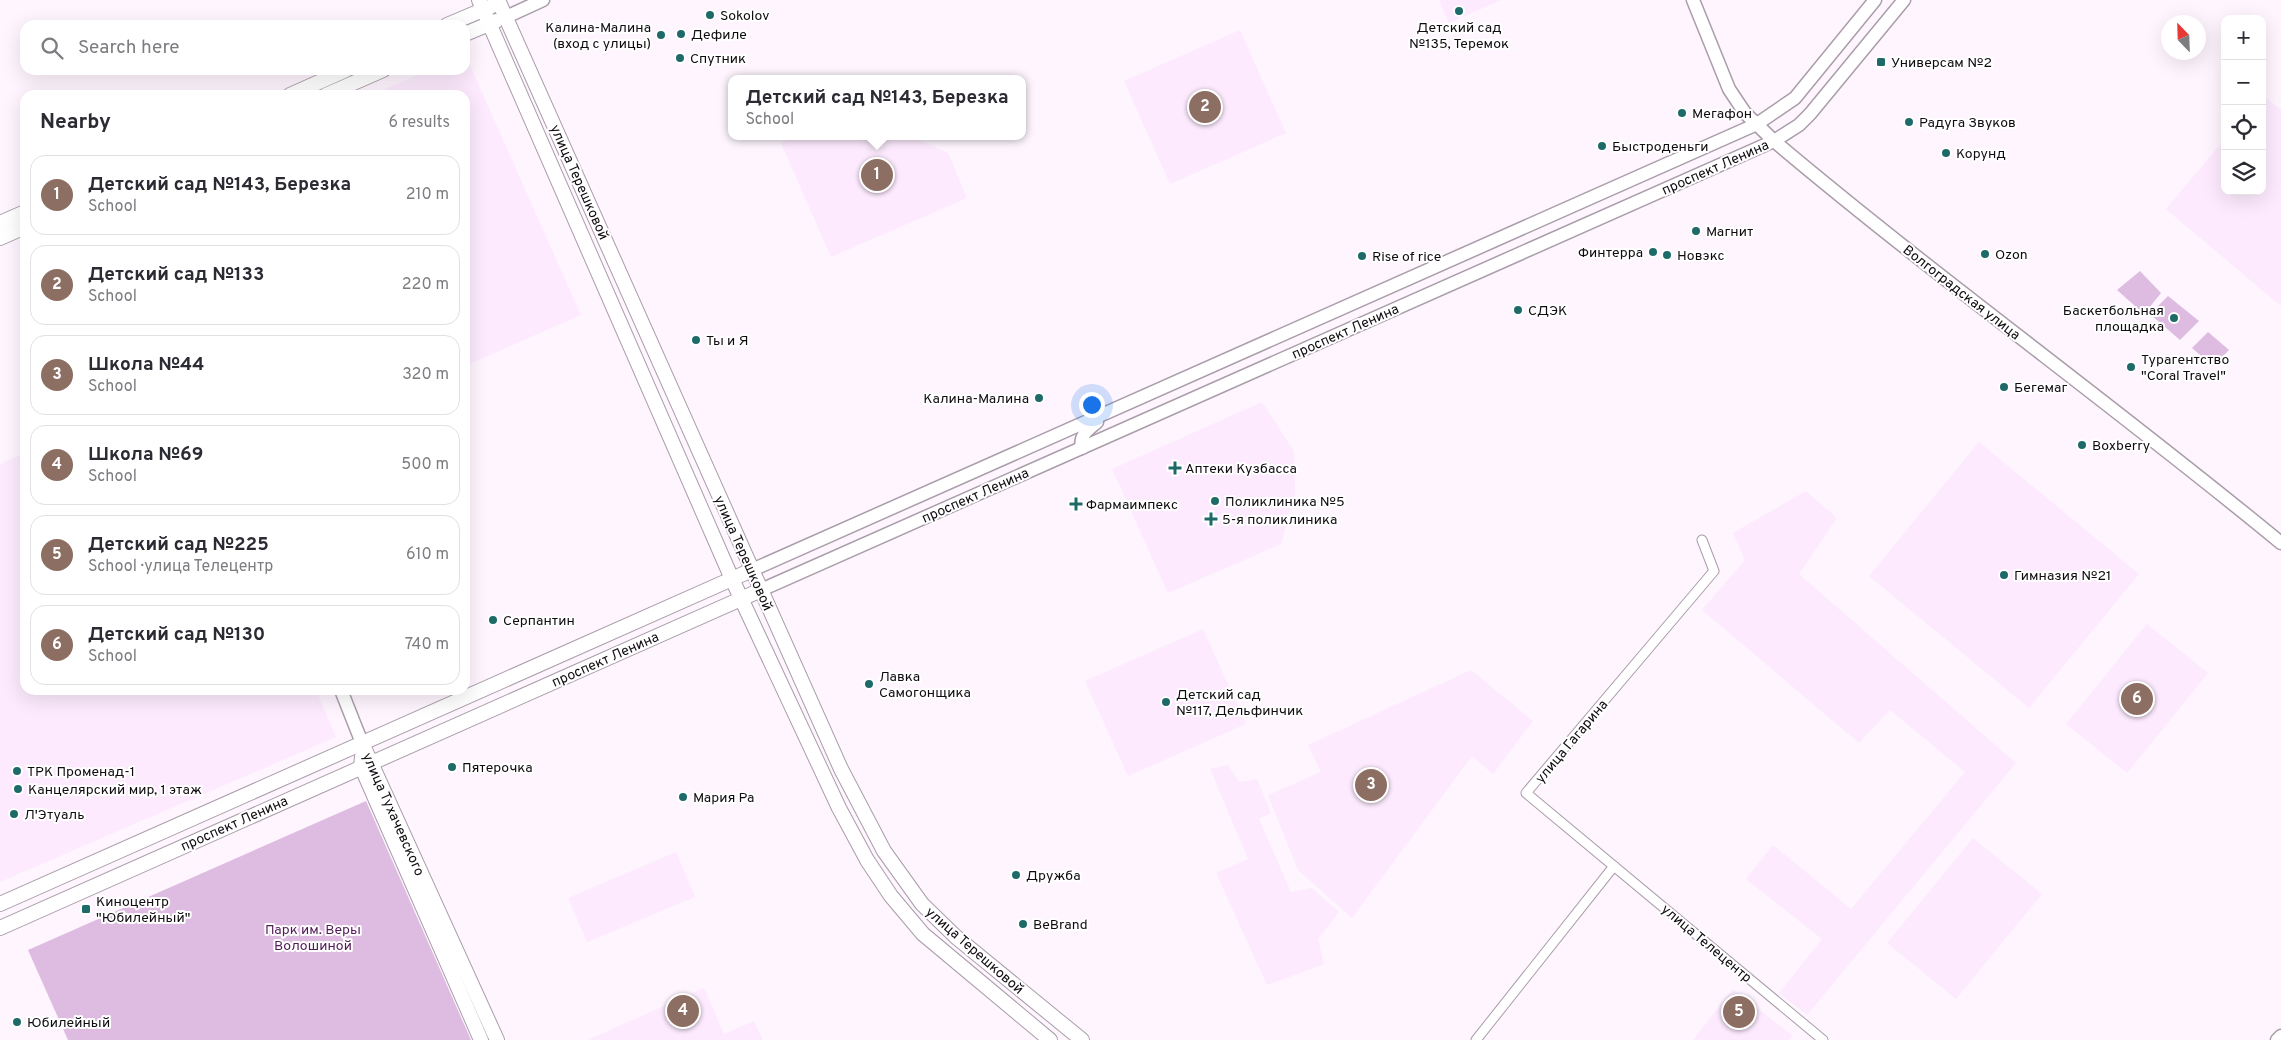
<!DOCTYPE html>
<meta charset="utf-8">
<style>
body{margin:0;font-family:Overpass,sans-serif;background:#f7f7f7;color:#2b2b33}
.controls{position:absolute;right:15px;top:15px;display:grid;overflow:hidden;border-radius:10px;box-shadow:0 5px 20px #0002}
.controls button{width:45px;height:45px;display:grid;place-items:center;padding:0;border:0;border-bottom:1px solid #e1e1e2;background:#fff;color:#2b2b33;font:25px sans-serif}
.compass{position:absolute;left:2161px;top:15px;width:45px;height:45px;border-radius:50%;background:#fff;box-shadow:0 5px 20px #0002;rotate:337deg}
.you{position:absolute;left:1091px;top:404px;width:18px;height:18px;margin:-12px;border:4px solid #fff;border-radius:50%;background:#1a73e8;box-shadow:0 0 0 8px #1a73e833}
.badge{display:grid;place-items:center;width:32px;height:32px;border-radius:50%;background:#b45309;color:#fff;font-size:16px;font-weight:700}
.pin{position:absolute;translate:-50% -50%;border:2px solid #fff;box-shadow:0 1px 5px #0006}
.popup{position:absolute;left:728px;top:75px;width:298px;height:65px;box-sizing:border-box;display:grid;place-content:center;border-radius:10px;background:#fff;filter:drop-shadow(0 1px 4px #0005);font-size:16px;white-space:nowrap;color:#7c7c81}
.popup b{font-size:19px;color:#2b2b33}
.popup::after{content:'';position:absolute;left:50%;top:100%;margin-left:-10px;border:10px solid transparent;border-top-color:#fff}
.list{margin:0;padding:0;list-style:none}
h2{display:flex;justify-content:space-between;align-items:center;height:65px;margin:0;padding:0 20px;font-size:21px}
h2 small{font-size:16px;font-weight:400;color:#7c7c81}
.list li{display:grid;grid-template-columns:32px 1fr auto;gap:15px;align-items:center;box-sizing:border-box;height:80px;margin:0 10px 10px;padding:0 10px;border:1px solid #e1e1e2;border-radius:15px}
.list b{display:block;font-size:19px;white-space:nowrap}
.list p{margin:0;font-size:16px;white-space:nowrap;color:#7c7c81}
.list em{font-size:16px;font-style:normal;color:#7c7c81}
.icon{flex:none;width:28px;height:28px;fill:none;stroke:currentColor;stroke-width:2;stroke-linecap:round;stroke-linejoin:round}
.map{position:relative;flex:none;width:2281px;height:1040px;overflow:hidden}
.search{position:absolute;background:#fff;box-shadow:0 5px 20px #0002;left:20px;top:20px;width:450px;height:55px;display:flex;align-items:center;gap:12px;box-sizing:border-box;padding:0 18px;border-radius:15px;color:#7c7c81;font-size:19px}
.panel{position:absolute;background:#fff;box-shadow:0 5px 20px #0002;left:20px;top:90px;width:450px;height:605px;border-radius:15px}
.map>svg:first-child{display:block}
</style>
<div class="map">
<svg width="2281" height="1040" viewBox="0 0 2281 1040">
<rect width="100%" height="100%" fill="#fef5fe"/>
<!-- built -->
<g fill="#fdeafe">
<path d="M1439 0H1501L1449 23Z"/>
<path d="M1240 30 1286 133 1170 184 1124 81Z"/>
<path d="M465 54 581 315 465 366V95H372L429 70H465Z"/>
<path d="M2262 95 2281 110V306L2166 209 2225 139V191H2262Z"/>
<path d="M797 136H910L948 153 967 198 831 257 781 143Z"/>
<path d="M1262 402 1294 451 1295 494 1281 544 1168 593 1112 469Z"/>
<path d="M1979 442 2139 574 2029 708 1869 576Z"/>
<path d="M25 453V690H316L336 737 0 882V464Z"/>
<path d="M1806 491 1837 518 1799 574 2016 763 1807 1015 1779 993 1822 939 1746 879 1773 845 1851 909 1965 772 1890 710 1859 743 1702 610 1745 560 1733 533Z"/>
<path d="M2147 624 2208 673 2127 773 2066 724Z"/>
<path d="M1203 629 1246 724 1128 776 1085 681Z"/>
<path d="M1471 670 1533 721 1493 774 1472 756 1352 918 1298 870 1268 795 1321 772 1308 745Z"/>
<path d="M1228 765 1239 782 1257 779 1271 813 1259 819 1291 892 1312 888 1339 912 1318 939 1324 964 1267 985 1216 873 1248 859 1210 769Z"/>
<path d="M1973 838 2042 894 1956 999 1887 943Z"/>
<path d="M676 852 695 897 587 942 568 898Z"/>
<path d="M704 988 724 1034 754 1021 763 1040H588Z"/>
<path d="M1733 989 1793 1036 1789 1040H1693Z"/>
</g>
<!-- green -->
<g fill="#debbe0">
<path d="M2140 271 2161 293 2144 314 2117 290Z"/>
<path d="M2168 296 2199 321 2180 340 2150 314Z"/>
<path d="M2208 332 2229 350 2213 366 2192 348Z"/>
<path d="M366 801 471 1040H68L28 950Z"/>
</g>
<g fill="none" stroke-linecap="round" stroke-linejoin="round">
<defs>
<g id="street">
<path d="M1702 540 1714 571 1526 793 1823 1040"/>
<path d="M1476 1040 1614 866"/>
</g>
<g id="secondary">
<path d="M1693 0 1729 89 1745 113 1774 141C1939 280 2115 406 2281 543"/>
<path d="M506 17 543 0"/>
<path d="M1082 448C1079 435 1088 430 1097 422"/>
<path d="M752 570 1757 124 1795 98 1875 0"/>
<path d="M761 590 1774 141 1799 125 1810 114 1904 0"/>
<path d="M341 690 362 743"/>
<path d="M2277 1040 2281 1036"/>
</g>
<g id="primary">
<path d="M479 0 732 579 839 808 867 860 891 896 923 934 1050 1040"/>
<path d="M498 0 841 769 884 851 922 904 956 937 1082 1040"/>
<path d="M447 25 492 6"/>
<path d="M465 34 496 21"/>
<path d="M290 95 346 70"/>
<path d="M326 95 383 70"/>
<path d="M0 223 25 212"/>
<path d="M0 238 25 227"/>
<path d="M362 743 497 1040"/>
<path d="M362 757 361 766 481 1040"/>
<path d="M0 904 752 570"/>
<path d="M0 928 761 590"/>
</g>
</defs>
<!-- street casing -->
<use href="#street" stroke="#a99daa" stroke-width="11"/>
<!-- secondary casing -->
<use href="#secondary" stroke="#a99daa" stroke-width="15"/>
<!-- primary casing -->
<use href="#primary" stroke="#a99daa" stroke-width="16"/>
<!-- street -->
<use href="#street" stroke="#fff" stroke-width="9"/>
<!-- secondary -->
<use href="#secondary" stroke="#fff" stroke-width="12"/>
<!-- primary -->
<use href="#primary" stroke="#fff" stroke-width="14"/>
</g>
<!-- markers -->
<g fill="#1e6a69" stroke="#fff" stroke-width="2">
<circle cx="1459" cy="11" r="5"/>
<circle cx="710" cy="15" r="5"/>
<circle cx="681" cy="34" r="5"/>
<circle cx="661" cy="35" r="5"/>
<circle cx="680" cy="58" r="5"/>
<rect x="1876" y="57" width="10" height="10" rx="2.5"/>
<circle cx="1682" cy="113" r="5"/>
<circle cx="1909" cy="122" r="5"/>
<circle cx="1602" cy="146" r="5"/>
<circle cx="1946" cy="153" r="5"/>
<circle cx="1696" cy="231" r="5"/>
<circle cx="1653" cy="252" r="5"/>
<circle cx="1985" cy="254" r="5"/>
<circle cx="1667" cy="255" r="5"/>
<circle cx="1362" cy="256" r="5"/>
<circle cx="1518" cy="310" r="5"/>
<circle cx="2174" cy="318" r="5"/>
<circle cx="696" cy="340" r="5"/>
<circle cx="2131" cy="367" r="5"/>
<circle cx="2004" cy="387" r="5"/>
<circle cx="1039" cy="398" r="5"/>
<circle cx="2082" cy="445" r="5"/>
<path d="M1172.5 460.5h5v5h5v5h-5v5h-5v-5h-5v-5h5z"/>
<circle cx="1215" cy="501" r="5"/>
<path d="M1073.5 496.5h5v5h5v5h-5v5h-5v-5h-5v-5h5z"/>
<path d="M1208.5 511.5h5v5h5v5h-5v5h-5v-5h-5v-5h5z"/>
<circle cx="2004" cy="575" r="5"/>
<circle cx="493" cy="620" r="5"/>
<circle cx="869" cy="684" r="5"/>
<circle cx="1166" cy="702" r="5"/>
<circle cx="452" cy="767" r="5"/>
<circle cx="17" cy="771" r="5"/>
<circle cx="18" cy="789" r="5"/>
<circle cx="683" cy="797" r="5"/>
<circle cx="14" cy="814" r="5"/>
<circle cx="1016" cy="875" r="5"/>
<rect x="81" y="904" width="10" height="10" rx="2.5"/>
<circle cx="1023" cy="924" r="5"/>
<circle cx="17" cy="1022" r="5"/>
</g>
<g text-anchor="middle" stroke-width="4" stroke-linejoin="round" paint-order="stroke">
<!-- poi labels -->
<g font-size="14" fill="#100c10" stroke="#fff" text-anchor="start">
<text x="720" y="20">Sokolov</text>
<text x="651" y="32" text-anchor="end">Калина-Малина<tspan x="651" dy="16">(вход с улицы)</tspan></text>
<text x="1459" y="32" text-anchor="middle">Детский сад<tspan x="1459" dy="16">№135, Теремок</tspan></text>
<text x="691" y="39">Дефиле</text>
<text x="690" y="63">Спутник</text>
<text x="1891" y="67">Универсам №2</text>
<text x="1692" y="118">Мегафон</text>
<text x="1919" y="127">Радуга Звуков</text>
<text x="1612" y="151">Быстроденьги</text>
<text x="1956" y="158">Корунд</text>
<text x="1706" y="236">Магнит</text>
<text x="1643" y="257" text-anchor="end">Финтерра</text>
<text x="1995" y="259">Ozon</text>
<text x="1677" y="260">Новэкс</text>
<text x="1372" y="261">Rise of rice</text>
<text x="1528" y="315">СДЭК</text>
<text x="2164" y="315" text-anchor="end">Баскетбольная<tspan x="2164" dy="16">площадка</tspan></text>
<text x="706" y="345">Ты и Я</text>
<text x="2141" y="364">Турагентство<tspan x="2141" dy="16">"Coral Travel"</tspan></text>
<text x="2014" y="392">Бегемаг</text>
<text x="1029" y="403" text-anchor="end">Калина-Малина</text>
<text x="2092" y="450">Boxberry</text>
<text x="1185" y="473">Аптеки Кузбасса</text>
<text x="1225" y="506">Поликлиника №5</text>
<text x="1086" y="509">Фармаимпекс</text>
<text x="1222" y="524">5-я поликлиника</text>
<text x="2014" y="580">Гимназия №21</text>
<text x="503" y="625">Серпантин</text>
<text x="879" y="681">Лавка<tspan x="879" dy="16">Самогонщика</tspan></text>
<text x="1176" y="699">Детский сад<tspan x="1176" dy="16">№117, Дельфинчик</tspan></text>
<text x="462" y="772">Пятерочка</text>
<text x="27" y="776">ТРК Променад-1</text>
<text x="28" y="794">Канцелярский мир, 1 этаж</text>
<text x="693" y="802">Мария Ра</text>
<text x="24" y="819">Л'Этуаль</text>
<text x="1026" y="880">Дружба</text>
<text x="96" y="906">Киноцентр<tspan x="96" dy="16">"Юбилейный"</tspan></text>
<text x="1033" y="929">BeBrand</text>
<text x="27" y="1027">Юбилейный</text>
</g>
<!-- street labels -->
<g font-size="14" fill="#100c10" stroke="#fff">
<text transform="translate(1715 167) rotate(-24)" y="5">проспект Ленина</text>
<text transform="translate(580 182) rotate(66)" y="5">улица Терешковой</text>
<text transform="translate(1962 292) rotate(38)" y="5">Волгоградская улица</text>
<text transform="translate(1345 331) rotate(-24)" y="5">проспект Ленина</text>
<text transform="translate(975 495) rotate(-24)" y="5">проспект Ленина</text>
<text transform="translate(744 553) rotate(66)" y="5">улица Терешковой</text>
<text transform="translate(605 659) rotate(-24)" y="5">проспект Ленина</text>
<text transform="translate(1571 741) rotate(-50)" y="5">улица Гагарина</text>
<text transform="translate(394 814) rotate(66)" y="5">улица Тухачевского</text>
<text transform="translate(234 823) rotate(-24)" y="5">проспект Ленина</text>
<text transform="translate(1707 943) rotate(40)" y="5">улица Телецентр</text>
<text transform="translate(975 950) rotate(41)" y="5">улица Терешковой</text>
</g>
<!-- park labels -->
<g font-size="14" fill="#531b59" stroke="#fff">
<text x="313" y="934">Парк им. Веры<tspan x="313" dy="16">Волошиной</tspan></text>
</g>
</g>
</svg>
<div class="controls">
<button>+</button>
<button>−</button>
<button><svg class="icon" aria-label="locate" viewBox="0 0 24 24"><circle cx="12" cy="12" r="6"/><path d="M12 2v4M12 18v4M2 12h4M18 12h4"/></svg></button>
<button><svg class="icon" aria-label="layers" viewBox="0 0 24 24"><path d="M12 4l9 5-9 5-9-5zM3 14l9 5 9-5"/></svg></button>
</div>
<svg class="compass" viewBox="-18 -18 36 36"><path d="M0-13l5 13h-10z" fill="#e53935"/><path d="M0 13l5-13h-10z" fill="#7c7c81"/></svg>
<div class="you"></div>
<div class="pin badge" style="left:877px;top:175px;background:#8d6e63">1</div>
<div class="popup"><b>Детский сад №143, Березка</b>School</div>
<div class="pin badge" style="left:1205px;top:107px;background:#8d6e63">2</div>
<div class="pin badge" style="left:1371px;top:785px;background:#8d6e63">3</div>
<div class="pin badge" style="left:683px;top:1011px;background:#8d6e63">4</div>
<div class="pin badge" style="left:1739px;top:1012px;background:#8d6e63">5</div>
<div class="pin badge" style="left:2137px;top:699px;background:#8d6e63">6</div>
<div class="search"><svg class="icon" aria-label="search" viewBox="0 0 24 24"><circle cx="10" cy="10" r="6"/><path d="M15 15l6 6"/></svg>Search here</div>
<section class="panel">
<h2>Nearby<small>6 results</small></h2>
<ul class="list">
<li><span class="badge" style="background:#8d6e63">1</span><div><b>Детский сад №143, Березка</b><p>School</p></div><em>210 m</em></li>
<li><span class="badge" style="background:#8d6e63">2</span><div><b>Детский сад №133</b><p>School</p></div><em>220 m</em></li>
<li><span class="badge" style="background:#8d6e63">3</span><div><b>Школа №44</b><p>School</p></div><em>320 m</em></li>
<li><span class="badge" style="background:#8d6e63">4</span><div><b>Школа №69</b><p>School</p></div><em>500 m</em></li>
<li><span class="badge" style="background:#8d6e63">5</span><div><b>Детский сад №225</b><p>School · улица Телецентр</p></div><em>610 m</em></li>
<li><span class="badge" style="background:#8d6e63">6</span><div><b>Детский сад №130</b><p>School</p></div><em>740 m</em></li>
</ul>
</section>
</div>
